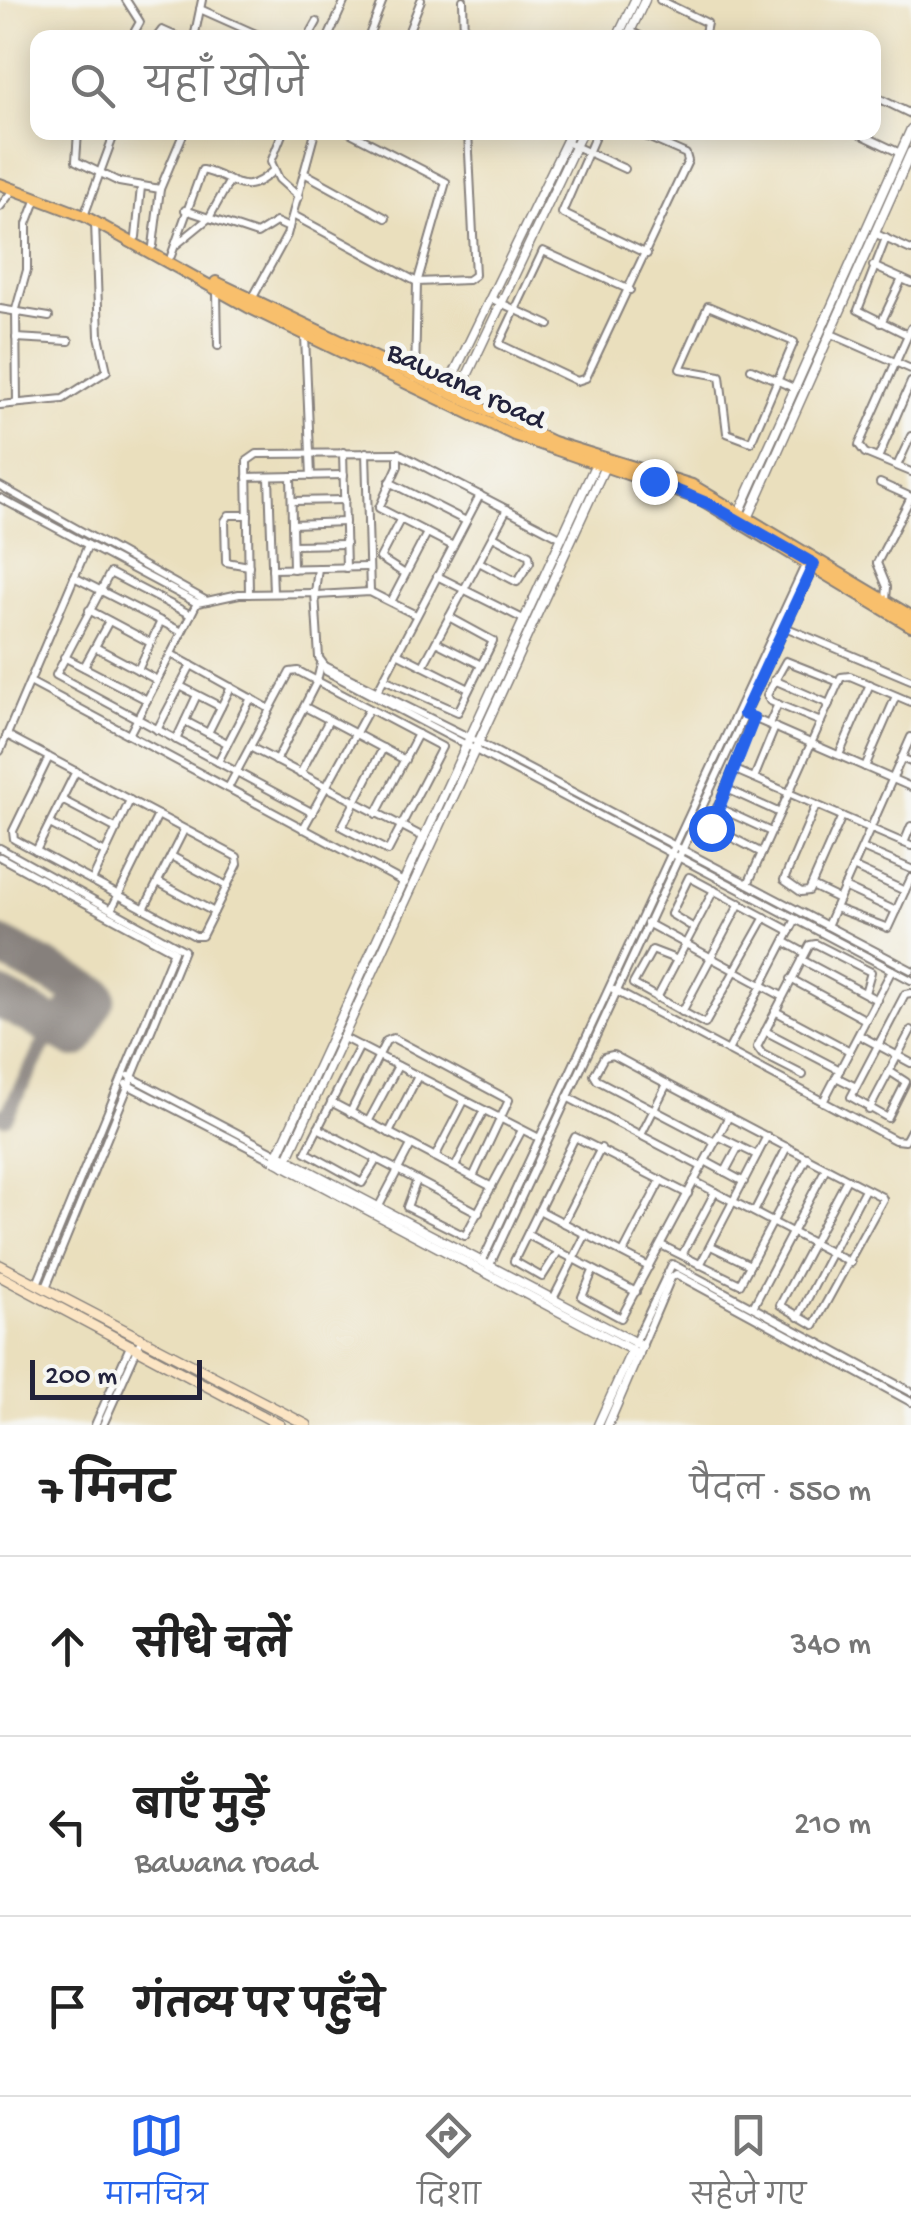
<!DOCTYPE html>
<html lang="hi">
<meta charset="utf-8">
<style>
body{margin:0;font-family:"Gochi Hand","Playpen Sans Deva",sans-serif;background:#f2f2f2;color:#222}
.scale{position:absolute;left:30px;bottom:25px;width:172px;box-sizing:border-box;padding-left:10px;border:5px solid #22223b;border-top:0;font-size:28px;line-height:35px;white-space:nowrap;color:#22223b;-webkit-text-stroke:8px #f6f6f2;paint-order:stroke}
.stop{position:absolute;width:30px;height:30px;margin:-22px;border:8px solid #2563eb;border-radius:50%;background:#fff}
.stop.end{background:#2563eb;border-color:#fff;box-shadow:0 2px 10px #0008}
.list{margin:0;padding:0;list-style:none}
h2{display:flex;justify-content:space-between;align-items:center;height:130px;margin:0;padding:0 40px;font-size:42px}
h2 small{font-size:32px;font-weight:400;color:#767676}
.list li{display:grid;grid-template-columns:65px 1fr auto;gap:30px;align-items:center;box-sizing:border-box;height:180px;padding:0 40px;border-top:2px solid #e0e0e0}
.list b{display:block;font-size:38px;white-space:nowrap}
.list p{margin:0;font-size:32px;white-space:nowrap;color:#767676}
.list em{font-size:32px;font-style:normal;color:#767676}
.icon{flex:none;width:55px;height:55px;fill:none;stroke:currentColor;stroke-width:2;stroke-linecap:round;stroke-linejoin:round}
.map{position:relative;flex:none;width:911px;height:1425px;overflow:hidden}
.search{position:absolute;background:#fff;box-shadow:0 5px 25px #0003;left:30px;right:30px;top:30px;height:110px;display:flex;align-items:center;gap:25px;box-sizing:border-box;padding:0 35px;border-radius:20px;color:#767676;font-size:38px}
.sheet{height:670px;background:#fff}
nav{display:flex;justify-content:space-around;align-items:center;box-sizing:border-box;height:140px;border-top:2px solid #e0e0e0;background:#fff;font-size:28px;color:#767676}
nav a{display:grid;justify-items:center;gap:5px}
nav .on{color:#2563eb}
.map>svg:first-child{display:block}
</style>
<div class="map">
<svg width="911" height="1425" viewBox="0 0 911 1425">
<rect width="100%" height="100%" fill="#f6f6f2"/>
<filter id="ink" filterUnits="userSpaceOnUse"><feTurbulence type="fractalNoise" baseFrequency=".01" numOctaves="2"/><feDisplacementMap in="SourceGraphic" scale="20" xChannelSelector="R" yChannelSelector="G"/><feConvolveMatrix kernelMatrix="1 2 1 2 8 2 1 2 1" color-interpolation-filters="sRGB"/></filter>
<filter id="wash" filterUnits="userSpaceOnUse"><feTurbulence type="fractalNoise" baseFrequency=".0048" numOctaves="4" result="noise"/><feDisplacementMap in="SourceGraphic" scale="40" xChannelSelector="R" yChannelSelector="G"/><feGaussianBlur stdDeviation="2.25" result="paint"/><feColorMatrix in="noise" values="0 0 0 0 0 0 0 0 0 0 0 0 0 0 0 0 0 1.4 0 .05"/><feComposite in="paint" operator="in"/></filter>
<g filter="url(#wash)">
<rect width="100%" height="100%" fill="#eadfbd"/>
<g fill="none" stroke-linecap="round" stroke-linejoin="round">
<!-- taxiway -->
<path stroke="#86807c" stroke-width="15" d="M0 1115 5 1118 64 1006"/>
<!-- runway -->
<path stroke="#86807c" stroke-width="40" d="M0 946 96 996 75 1038 0 998"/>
</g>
</g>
<g filter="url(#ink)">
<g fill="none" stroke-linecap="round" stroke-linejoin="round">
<defs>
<g id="minor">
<path d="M126 0 140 22 131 38"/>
<path d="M463 0 464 38"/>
<path d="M660 0 707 23 704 38"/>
<path d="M200 9 265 38"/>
<path d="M630 31 644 38"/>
<path d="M156 38 162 30 180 38"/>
<path d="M194 38 202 0"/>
<path d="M308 38 317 22"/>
<path d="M328 38 345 0"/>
<path d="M368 38 383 0"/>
<path d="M406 38 421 0"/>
<path d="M874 96 911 114"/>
<path d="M78 132 76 161 119 182 160 189"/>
<path d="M283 132 271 162 279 179 299 197"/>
<path d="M349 132 446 182 418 280"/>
<path d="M597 132 562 213 647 254"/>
<path d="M856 132 900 153"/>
<path d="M566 142 625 169"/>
<path d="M306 174 386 218"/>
<path d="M0 207 13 190"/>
<path d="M185 210 257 234 276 222 289 228"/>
<path d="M293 215 417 282"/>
<path d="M84 216 115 132"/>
<path d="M874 233 911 250"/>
<path d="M136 237 141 187"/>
<path d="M886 238 858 310 908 335"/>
<path d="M176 245 209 218 229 182"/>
<path d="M153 246 160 189 184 132"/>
<path d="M171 256 202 170C234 176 241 201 274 170"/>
<path d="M873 266 911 283"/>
<path d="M630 290 543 251 499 344 577 381 586 378 688 161 686 154 636 132"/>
<path d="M217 291 218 346"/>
<path d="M492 299 549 325"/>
<path d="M251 301 287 235 315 132"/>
<path d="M708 306 794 342 751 442 727 433 720 376 680 369Z"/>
<path d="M0 309 49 317"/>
<path d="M881 323 902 279"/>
<path d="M911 328 859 445 865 453 911 472"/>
<path d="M829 333 911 369"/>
<path d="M305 336 311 476"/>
<path d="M16 338 69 341"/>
<path d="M751 369 796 389"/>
<path d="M415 379 417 282 468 280 475 275 468 132"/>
<path d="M17 403 16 309 27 270V224L37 198"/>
<path d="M0 405 63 399 107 371 99 336 95 222"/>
<path d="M343 452 346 568"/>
<path d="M366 452 370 592"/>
<path d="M398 453V466L379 508 453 546"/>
<path d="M878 458 911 382"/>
<path d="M897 466 911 436"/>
<path d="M291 476 293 569"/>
<path d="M247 477 344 475"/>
<path d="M269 477 273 593"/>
<path d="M389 482 466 521"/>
<path d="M880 483 911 497"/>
<path d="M0 486 207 601 197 603 0 498"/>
<path d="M292 501 345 500"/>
<path d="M248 515H229L225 521 226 562 249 566"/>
<path d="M400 520 380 558 405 574"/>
<path d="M292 524 345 522"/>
<path d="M293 545 346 544"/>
<path d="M479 562 517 582 530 562 529 555 493 536"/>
<path d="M272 569 368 567"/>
<path d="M437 576 525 620"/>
<path d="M74 577 182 632"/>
<path d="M315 593 318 568"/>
<path d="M249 594 247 461 257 454 398 453 562 538"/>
<path d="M317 595 370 592 416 615"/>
<path d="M886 600 887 587 877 563 911 497"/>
<path d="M207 601 239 594 315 593 319 658 325 666"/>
<path d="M391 602 427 533"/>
<path d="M89 610 151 643"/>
<path d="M191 615 110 573 56 675 313 813"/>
<path d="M785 627 911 680"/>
<path d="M436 642 481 665"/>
<path d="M95 647 157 680"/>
<path d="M397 653 469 689"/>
<path d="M171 654 270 709"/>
<path d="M64 657 147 700"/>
<path d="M423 666 507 509"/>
<path d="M84 667 109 621"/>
<path d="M138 670 161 621"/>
<path d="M384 679 458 712 493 641 449 617"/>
<path d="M774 680 829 704"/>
<path d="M30 682 405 883"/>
<path d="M180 686 221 707"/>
<path d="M378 690 480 495"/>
<path d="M305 707 405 760"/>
<path d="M744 714 911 787"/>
<path d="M754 718 710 826 762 853"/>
<path d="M185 721 227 743"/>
<path d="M821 722 770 701 767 695 786 661 839 682"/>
<path d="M769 724 778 704"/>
<path d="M157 730 191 665"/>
<path d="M208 733 231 687"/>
<path d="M7 735 237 857 238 864 202 936H195L14 839 13 831 49 757"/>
<path d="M129 735 197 603"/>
<path d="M176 740 197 695"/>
<path d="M250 747 425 838"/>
<path d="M0 751 88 545"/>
<path d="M839 755 870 684"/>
<path d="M901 758 911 762"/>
<path d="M276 761 317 681 321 664"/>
<path d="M218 762 251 698"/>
<path d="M865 767 896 696"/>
<path d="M733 769 911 846"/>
<path d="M300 774 329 720"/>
<path d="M754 778 775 727"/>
<path d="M228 788 290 672 298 671 442 747 388 851 342 827 383 748"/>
<path d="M725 788 780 813"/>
<path d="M62 800 117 829"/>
<path d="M816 805 784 880 801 892 809 891 842 816"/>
<path d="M717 807 771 832"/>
<path d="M376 814 418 734"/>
<path d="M50 824 105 853"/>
<path d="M303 829 369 709"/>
<path d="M904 843 911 826"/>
<path d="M0 848 184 950 45 1290"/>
<path d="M862 848 911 869"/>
<path d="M36 851 76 771"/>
<path d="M171 856 227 886"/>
<path d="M0 857 174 951 37 1284"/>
<path d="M853 867 905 891"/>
<path d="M92 881 130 800"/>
<path d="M158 882 214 912"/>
<path d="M748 884 841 677 850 676 911 702"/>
<path d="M812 886 839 899"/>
<path d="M844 887 896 911"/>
<path d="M112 908 158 815"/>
<path d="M835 908 888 928 911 878"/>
<path d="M144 909 184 830"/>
<path d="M647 923 782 996"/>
<path d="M827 926 911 737"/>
<path d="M694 928 671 914 689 877 790 931"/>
<path d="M785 942 805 953"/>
<path d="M678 960 652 950 633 984 705 1024 765 917"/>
<path d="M802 960 877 1000"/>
<path d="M911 970 470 738 325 666 326 671 911 980"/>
<path d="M791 979 866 1020"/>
<path d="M614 990 895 1140 905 1141 911 1130"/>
<path d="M657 998 714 890"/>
<path d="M775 1011 850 1051"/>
<path d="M682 1012 740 903"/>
<path d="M765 1031 840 1070"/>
<path d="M859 1035 911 1063"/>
<path d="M342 1037 539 1138"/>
<path d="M360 1046 306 1152 362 1183 377 1159"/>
<path d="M728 1051 796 919"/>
<path d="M889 1071 906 1082 888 1118 851 1097 905 994 911 993"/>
<path d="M803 1075 762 1054 757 1047 810 945 816 944 871 972 865 993"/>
<path d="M129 1076 279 1155"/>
<path d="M836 1077 856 1087"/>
<path d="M126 1084 275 1161"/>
<path d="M567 1097 702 1167"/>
<path d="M331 1102 492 1187"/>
<path d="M823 1102 892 970"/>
<path d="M869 1110 911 1030"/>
<path d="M350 1113 386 1041 393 1038 509 1100 473 1177"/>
<path d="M368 1122 398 1066"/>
<path d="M318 1128 479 1213"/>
<path d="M389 1133 418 1076"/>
<path d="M641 1135 667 1084"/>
<path d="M718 1136 757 1155"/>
<path d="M715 1142 597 1080 594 1075 604 1057 613 1055C702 1103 792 1150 882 1197L883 1199 814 1325 780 1305 847 1179"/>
<path d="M435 1157 464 1101"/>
<path d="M705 1161 744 1182"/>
<path d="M455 1167 484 1110"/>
<path d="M725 1172 739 1146"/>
<path d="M417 1180 407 1207 465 1236 522 1130"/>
<path d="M694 1181 851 1263"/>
<path d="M378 1208 411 1145"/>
<path d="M539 1210 649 1267"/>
<path d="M754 1212 787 1147"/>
<path d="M563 1223 601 1148"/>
<path d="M528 1235 636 1292"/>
<path d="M661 1245 740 1284 807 1157"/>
<path d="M711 1246 750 1265"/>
<path d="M558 1252 542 1277 514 1261 575 1137 688 1194"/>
<path d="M623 1253 661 1180"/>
<path d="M682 1255 715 1192"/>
<path d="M482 1262 807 561"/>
<path d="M700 1265 767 1136"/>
<path d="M489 1267 814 566"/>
<path d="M593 1271 582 1297 621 1318 729 1116"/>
<path d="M553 1299 586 1234"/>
<path d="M753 1307 826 1168"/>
<path d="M798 1317 865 1189"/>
<path d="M634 1344 672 1264 911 1392"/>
<path d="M642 1346 671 1278 676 1274 911 1402"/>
<path d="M95 1425 131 1344"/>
<path d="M103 1425 142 1338"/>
</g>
<g id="tertiary">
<path d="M617 38 635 0"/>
<path d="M627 38 645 0"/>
<path d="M445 392 571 132"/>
<path d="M457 397 582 132"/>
<path d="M598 459 275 1161 639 1354"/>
<path d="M740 511 911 129"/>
<path d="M749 516 911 152"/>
<path d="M283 1157 642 1346 608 1425"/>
<path d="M284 1166 607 462"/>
<path d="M598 1425 632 1350"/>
</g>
<g id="secondary">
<path d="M0 1265 307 1425"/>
<path d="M0 1276 280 1425"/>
</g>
<g id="primary">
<path d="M0 184 84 216 248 307 514 435 702 500 911 626"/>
<path d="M216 282 553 442 692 485 911 616"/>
</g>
</defs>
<!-- minor casing -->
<use href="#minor" stroke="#86807c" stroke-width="10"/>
<!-- tertiary casing -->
<use href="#tertiary" stroke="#86807c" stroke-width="11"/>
<!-- secondary casing -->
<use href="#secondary" stroke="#86807c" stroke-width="12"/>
<!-- primary casing -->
<use href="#primary" stroke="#86807c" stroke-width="14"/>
<!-- minor -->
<use href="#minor" stroke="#fff" stroke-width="6"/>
<!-- tertiary -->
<use href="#tertiary" stroke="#fff" stroke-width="8"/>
<!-- secondary -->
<use href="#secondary" stroke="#fce5c4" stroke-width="9"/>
<!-- primary -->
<use href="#primary" stroke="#f8bf6c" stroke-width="10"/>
</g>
</g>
<g fill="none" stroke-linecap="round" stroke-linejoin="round" filter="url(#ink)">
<!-- route -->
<path stroke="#2563eb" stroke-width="12" d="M654 481 709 504 814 564 744 714 754 718 711 828"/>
</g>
<g text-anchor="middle" stroke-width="10" stroke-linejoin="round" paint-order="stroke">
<!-- street labels -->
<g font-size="30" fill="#22223b" stroke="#f6f6f2">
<text transform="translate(467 384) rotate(25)" y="10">Bawana road</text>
</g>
</g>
</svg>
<div class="scale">200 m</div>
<div class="stop" style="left:711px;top:828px"></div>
<div class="stop end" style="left:654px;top:481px"></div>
<div class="search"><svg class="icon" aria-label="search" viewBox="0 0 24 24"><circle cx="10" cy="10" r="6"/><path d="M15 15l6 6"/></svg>यहाँ खोजें</div>
</div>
<section class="sheet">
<h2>7 मिनट<small>पैदल · 550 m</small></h2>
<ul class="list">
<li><svg class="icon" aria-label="ahead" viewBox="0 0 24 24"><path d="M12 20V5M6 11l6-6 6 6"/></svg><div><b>सीधे चलें</b></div><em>340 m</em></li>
<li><svg class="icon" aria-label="left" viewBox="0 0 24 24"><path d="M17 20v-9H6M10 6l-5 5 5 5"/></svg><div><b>बाएँ मुड़ें</b><p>Bawana road</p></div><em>210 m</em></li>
<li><svg class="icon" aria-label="arrive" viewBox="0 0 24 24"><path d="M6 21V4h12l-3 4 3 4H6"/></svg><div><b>गंतव्य पर पहुँचे</b></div></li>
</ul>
</section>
<nav>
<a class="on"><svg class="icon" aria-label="map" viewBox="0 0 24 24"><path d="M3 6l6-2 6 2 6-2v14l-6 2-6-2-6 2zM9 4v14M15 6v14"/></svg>मानचित्र</a>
<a><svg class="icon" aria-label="directions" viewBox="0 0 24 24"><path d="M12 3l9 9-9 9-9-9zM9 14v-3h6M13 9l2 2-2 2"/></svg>दिशा</a>
<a><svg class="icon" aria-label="saved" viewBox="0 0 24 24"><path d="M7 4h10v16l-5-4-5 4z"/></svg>सहेजे गए</a>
</nav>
